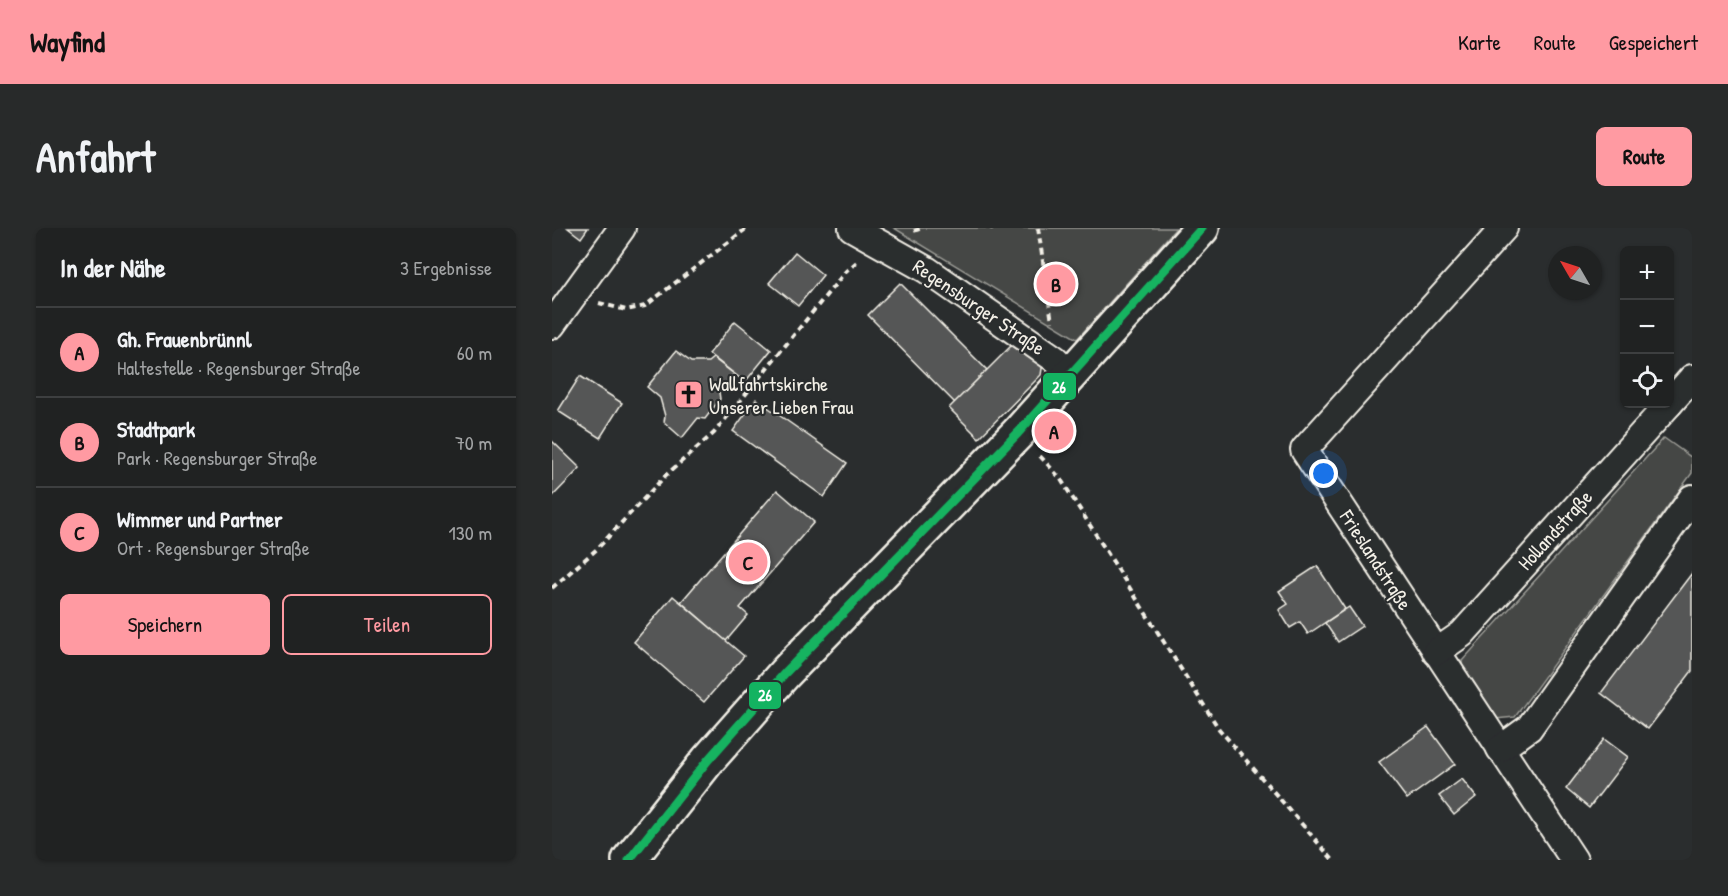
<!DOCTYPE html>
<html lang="de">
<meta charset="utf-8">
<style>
body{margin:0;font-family:"Patrick Hand",sans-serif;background:#282a2a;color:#f1f3f6}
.controls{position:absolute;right:18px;top:18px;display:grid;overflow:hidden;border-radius:9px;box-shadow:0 2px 4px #0004}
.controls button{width:54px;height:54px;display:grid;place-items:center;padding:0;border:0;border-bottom:2px solid #3d3f40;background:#202222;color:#f1f3f6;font:30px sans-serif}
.compass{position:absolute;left:996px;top:18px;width:54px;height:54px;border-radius:50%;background:#202222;box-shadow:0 2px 4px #0004;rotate:309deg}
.you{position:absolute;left:772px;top:246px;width:21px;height:21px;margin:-15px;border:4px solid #fff;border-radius:50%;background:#1a73e8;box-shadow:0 0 0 9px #1a73e833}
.badge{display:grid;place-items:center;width:39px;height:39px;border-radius:50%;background:#ff9aa2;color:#111;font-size:20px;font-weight:700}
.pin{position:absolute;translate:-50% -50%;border:3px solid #fff;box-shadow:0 2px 6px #0006}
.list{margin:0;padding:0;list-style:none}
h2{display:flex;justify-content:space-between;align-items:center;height:78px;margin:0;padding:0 24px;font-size:26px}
h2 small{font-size:20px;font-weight:400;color:#a2a4a5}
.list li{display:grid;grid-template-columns:39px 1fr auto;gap:18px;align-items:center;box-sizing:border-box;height:90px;padding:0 24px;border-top:2px solid #3d3f40}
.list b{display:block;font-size:22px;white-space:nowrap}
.list p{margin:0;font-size:20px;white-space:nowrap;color:#a2a4a5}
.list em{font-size:20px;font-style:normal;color:#a2a4a5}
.actions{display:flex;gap:12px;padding:18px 24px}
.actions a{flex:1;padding:14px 0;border:2px solid #ff9aa2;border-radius:9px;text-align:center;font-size:21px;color:#ff9aa2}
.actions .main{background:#ff9aa2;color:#111}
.icon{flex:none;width:33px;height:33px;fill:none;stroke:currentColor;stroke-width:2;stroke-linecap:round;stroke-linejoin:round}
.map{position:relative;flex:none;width:1140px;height:632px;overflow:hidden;border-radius:9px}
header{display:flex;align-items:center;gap:36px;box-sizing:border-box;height:84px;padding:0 30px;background:#ff9aa2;color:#111}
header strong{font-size:28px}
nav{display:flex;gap:33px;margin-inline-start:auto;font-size:21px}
.intro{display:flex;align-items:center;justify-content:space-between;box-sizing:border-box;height:144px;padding:0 36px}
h1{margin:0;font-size:42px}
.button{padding:15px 27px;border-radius:9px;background:#ff9aa2;color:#111;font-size:21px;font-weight:700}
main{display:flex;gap:36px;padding:0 36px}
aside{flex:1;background:#202222;border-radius:9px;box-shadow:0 2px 4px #0004}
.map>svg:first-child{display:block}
</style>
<header>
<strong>Wayfind</strong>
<nav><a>Karte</a><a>Route</a><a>Gespeichert</a></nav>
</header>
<div class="intro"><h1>Anfahrt</h1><a class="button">Route</a></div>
<main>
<aside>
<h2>In der Nähe<small>3 Ergebnisse</small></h2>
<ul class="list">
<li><span class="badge">A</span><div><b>Gh. Frauenbrünnl</b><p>Haltestelle · Regensburger Straße</p></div><em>60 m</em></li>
<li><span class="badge">B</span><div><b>Stadtpark</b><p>Park · Regensburger Straße</p></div><em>70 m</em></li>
<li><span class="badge">C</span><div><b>Wimmer und Partner</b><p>Ort · Regensburger Straße</p></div><em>130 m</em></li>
</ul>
<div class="actions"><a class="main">Speichern</a><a>Teilen</a></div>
</aside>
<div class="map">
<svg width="1140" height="632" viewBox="0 0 1140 632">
<rect width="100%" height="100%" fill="#2a2d2e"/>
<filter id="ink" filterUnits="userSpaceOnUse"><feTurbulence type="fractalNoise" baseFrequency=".0167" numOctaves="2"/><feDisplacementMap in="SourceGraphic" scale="12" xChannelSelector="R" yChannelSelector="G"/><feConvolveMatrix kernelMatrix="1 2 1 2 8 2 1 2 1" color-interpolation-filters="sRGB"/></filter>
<g filter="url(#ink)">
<!-- green -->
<g fill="#444645" stroke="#9c9c96" stroke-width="1.5">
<path d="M342 0H624L525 111Z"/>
<path d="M1112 210 1140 230V245L963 489 943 491 911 445 910 433Z"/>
</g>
<!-- building -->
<g fill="#555756" stroke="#f4f1e8" stroke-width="1.5">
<path d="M16 0H36L29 10Z"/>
<path d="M243 24 271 47 246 78 217 55Z"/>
<path d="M348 55 435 142 403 175 316 87Z"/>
<path d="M183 93 219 122 193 154 157 126Z"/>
<path d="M467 110 491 134 489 147 427 210 397 180Z"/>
<path d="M124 123 139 134H156L161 130 182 146 167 164 168 171 153 191 146 190 130 210 112 194 113 188 108 170 95 159Z"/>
<path d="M28 148 70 175 48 210 6 183Z"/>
<path d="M204 171 295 235 272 269 181 203Z"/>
<path d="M0 213 28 240 0 269Z"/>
<path d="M225 262 262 294 188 380 196 387 174 413 129 374Z"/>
<path d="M765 338 793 381 756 406 748 394 738 400 727 382 736 376 727 363Z"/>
<path d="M1140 345V443L1096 501 1049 465Z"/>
<path d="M121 368 192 428 152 474 82 414Z"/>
<path d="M797 379 810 398 786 414 773 395Z"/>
<path d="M876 499 903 536 855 571 827 534Z"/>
<path d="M1052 511 1076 529 1037 580 1014 561Z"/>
<path d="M910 551 924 569 902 587 887 568Z"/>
</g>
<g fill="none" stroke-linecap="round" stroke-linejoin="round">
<defs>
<g id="street">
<path d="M300 0 375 42 503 131 519 147"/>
<path d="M952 0 752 222 1022 632"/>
<path d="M0 97 70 0"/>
<path d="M1118 175 1140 150"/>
<path d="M884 424 910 406 1117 176"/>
<path d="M948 521 977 500 1140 270"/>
</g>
<path id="secondary" d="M77 632 156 532 233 445 466 205 650 0"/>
</defs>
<!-- street casing -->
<use href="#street" stroke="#f4f1e8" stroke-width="30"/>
<!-- secondary casing -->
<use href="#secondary" stroke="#f4f1e8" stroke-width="38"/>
<!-- path -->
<g stroke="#f4f1e8" stroke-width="4" stroke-dasharray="6 4.5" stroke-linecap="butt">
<path d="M438 0H441"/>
<path d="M486 0 500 94"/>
<path d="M362 3 370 0"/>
<path d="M47 75 74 82 93 78 195 0"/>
<path d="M488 228 508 250 667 501 781 632"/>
<path d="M0 360 45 321 114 247 162 205 294 43 306 33"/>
</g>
<!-- street -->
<use href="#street" stroke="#2a2d2e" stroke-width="26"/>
<!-- secondary -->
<use href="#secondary" stroke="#2a2d2e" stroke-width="33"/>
<defs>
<path id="bus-1" d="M77 632 156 532 233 445 466 205 650 0"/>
</defs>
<!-- bus-1 casing -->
<use href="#bus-1" stroke="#2a2d2e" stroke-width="14"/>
<!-- bus-1 -->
<use href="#bus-1" stroke="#13b361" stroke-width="9"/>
</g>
</g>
<!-- icons -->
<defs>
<symbol id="church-square" viewBox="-11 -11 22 22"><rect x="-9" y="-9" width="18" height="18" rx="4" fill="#ff9aa2" stroke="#2a2d2e"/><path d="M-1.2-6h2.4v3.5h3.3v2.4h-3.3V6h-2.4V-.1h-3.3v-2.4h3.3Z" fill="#111"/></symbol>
</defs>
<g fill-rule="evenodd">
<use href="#church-square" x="120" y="150" width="33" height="33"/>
</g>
<g text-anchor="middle" stroke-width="4.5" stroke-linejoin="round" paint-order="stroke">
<!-- street labels -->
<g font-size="20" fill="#f4f1e8" stroke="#2a2d2e">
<text transform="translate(427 79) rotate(34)" y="7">Regensburger Straße</text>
<text transform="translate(1003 302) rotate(-48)" y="7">Hollandstraße</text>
<text transform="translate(824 332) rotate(57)" y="7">Frieslandstraße</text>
</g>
<!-- poi labels -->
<g font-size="20" fill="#f4f1e8" stroke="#2a2d2e" text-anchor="start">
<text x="157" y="163">Wallfahrtskirche<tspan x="157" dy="23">Unserer Lieben Frau</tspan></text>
</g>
</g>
<g stroke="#2a2d2e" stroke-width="2">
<rect x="490" y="144" width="35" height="29" rx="6" fill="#13b361"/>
<rect x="196" y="453" width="34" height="29" rx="6" fill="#13b361"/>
</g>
<g font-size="16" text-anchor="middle" font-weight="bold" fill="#fff">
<text x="507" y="165">26</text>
<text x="213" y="473">26</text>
</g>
</svg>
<div class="controls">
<button>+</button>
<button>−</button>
<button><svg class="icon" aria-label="locate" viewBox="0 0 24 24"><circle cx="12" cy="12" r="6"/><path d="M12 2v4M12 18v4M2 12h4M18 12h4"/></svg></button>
</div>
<svg class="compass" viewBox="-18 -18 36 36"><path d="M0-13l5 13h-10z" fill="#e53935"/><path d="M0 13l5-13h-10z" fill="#a2a4a5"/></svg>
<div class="you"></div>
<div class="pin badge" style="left:502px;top:203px">A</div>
<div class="pin badge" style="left:504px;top:56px">B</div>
<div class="pin badge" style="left:196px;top:334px">C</div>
</div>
</main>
